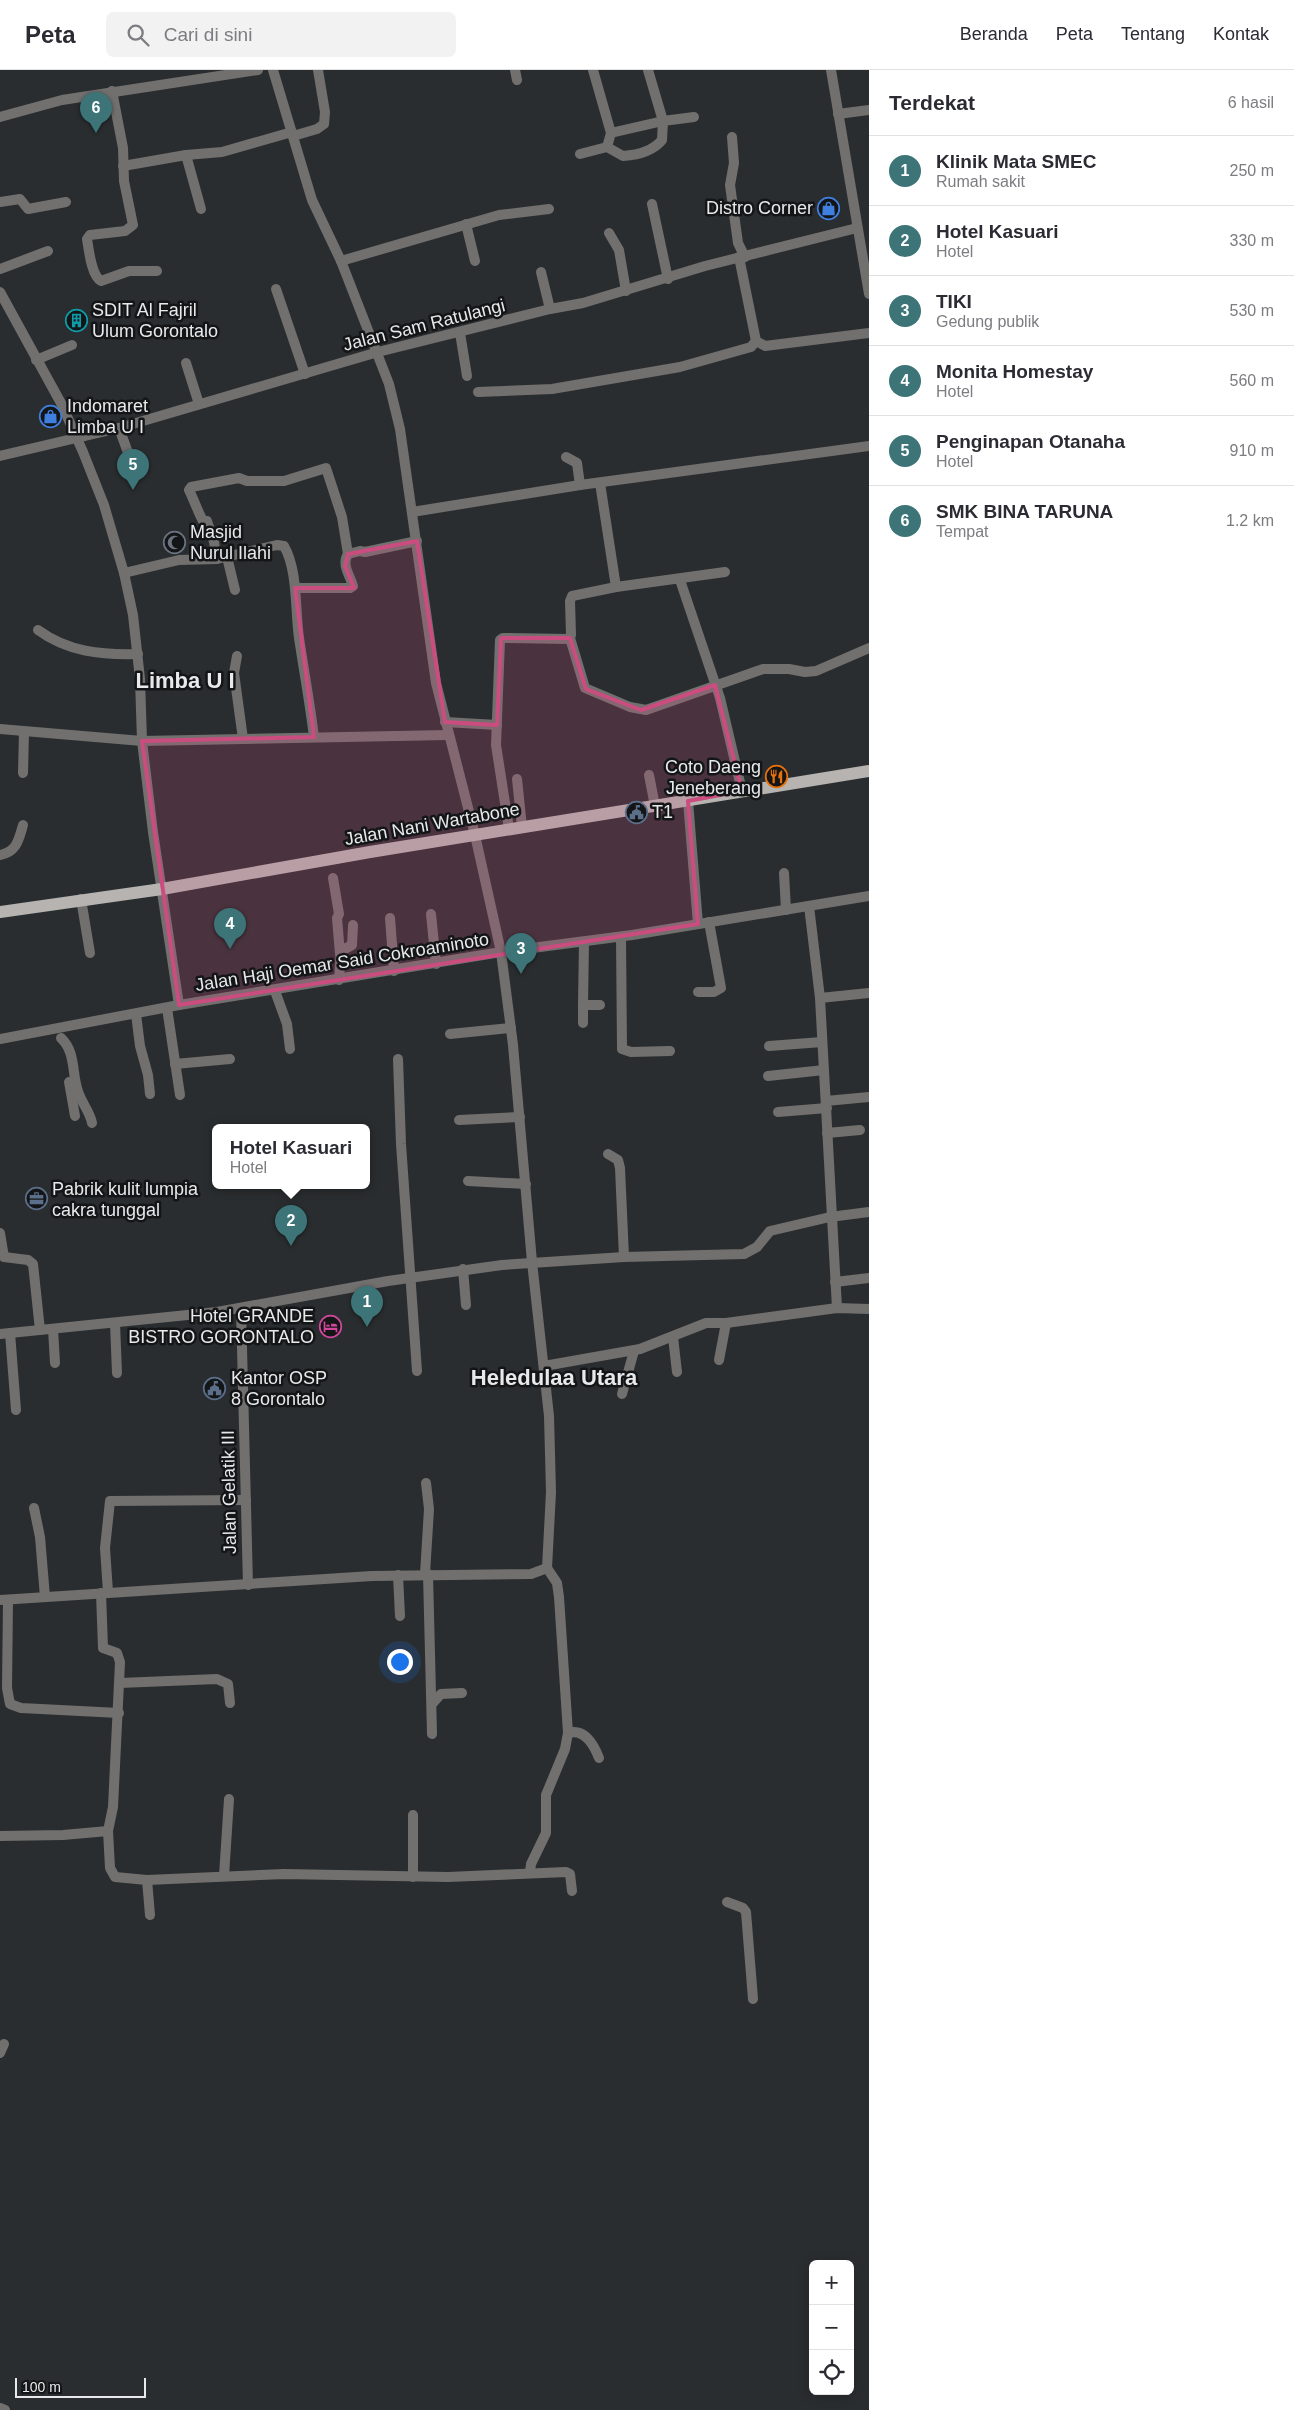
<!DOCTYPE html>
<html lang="id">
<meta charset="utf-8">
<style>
body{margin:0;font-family:Arial,sans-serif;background:#f2f2f3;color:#2b2b33}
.controls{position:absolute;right:15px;bottom:15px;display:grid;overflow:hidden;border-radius:8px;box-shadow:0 2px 12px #0003}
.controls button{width:45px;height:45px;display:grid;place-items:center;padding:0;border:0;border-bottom:1px solid #e1e1e2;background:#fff;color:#2b2b33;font:25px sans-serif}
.scale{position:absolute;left:15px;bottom:12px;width:131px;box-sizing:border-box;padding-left:5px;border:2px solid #e7e9eb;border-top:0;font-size:14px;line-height:18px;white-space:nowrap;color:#e7e9eb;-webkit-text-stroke:4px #131516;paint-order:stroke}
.you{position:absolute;left:399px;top:1591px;width:18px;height:18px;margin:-12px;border:4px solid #fff;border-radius:50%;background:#1a73e8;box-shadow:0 0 0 8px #1a73e833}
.badge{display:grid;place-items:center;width:32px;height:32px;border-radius:50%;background:#3d7478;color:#fff;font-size:16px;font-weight:700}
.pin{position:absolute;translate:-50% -41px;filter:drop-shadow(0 1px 2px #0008)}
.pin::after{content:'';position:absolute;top:26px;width:18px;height:15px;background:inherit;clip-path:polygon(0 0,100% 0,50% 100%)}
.popup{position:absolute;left:212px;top:1054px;width:158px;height:65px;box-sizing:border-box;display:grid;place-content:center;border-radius:8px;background:#fff;filter:drop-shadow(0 1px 4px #0005);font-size:16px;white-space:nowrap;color:#7c7c81}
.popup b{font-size:19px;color:#2b2b33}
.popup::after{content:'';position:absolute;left:50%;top:100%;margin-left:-10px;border:10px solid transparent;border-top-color:#fff}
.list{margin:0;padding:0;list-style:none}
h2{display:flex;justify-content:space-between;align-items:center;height:65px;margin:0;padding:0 20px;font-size:21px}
h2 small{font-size:16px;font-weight:400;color:#7c7c81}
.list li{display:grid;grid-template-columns:32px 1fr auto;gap:15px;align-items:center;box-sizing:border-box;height:70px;padding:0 20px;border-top:1px solid #e1e1e2}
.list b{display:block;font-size:19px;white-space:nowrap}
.list p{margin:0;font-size:16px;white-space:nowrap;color:#7c7c81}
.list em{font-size:16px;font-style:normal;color:#7c7c81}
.icon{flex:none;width:28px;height:28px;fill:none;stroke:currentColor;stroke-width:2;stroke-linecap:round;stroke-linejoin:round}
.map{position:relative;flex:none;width:869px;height:2340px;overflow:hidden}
header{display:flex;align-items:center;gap:30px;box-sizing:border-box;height:70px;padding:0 25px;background:#fff;border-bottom:1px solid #e1e1e2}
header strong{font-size:24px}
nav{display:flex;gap:28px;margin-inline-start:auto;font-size:18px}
.search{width:350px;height:45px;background:#f2f2f3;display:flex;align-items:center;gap:12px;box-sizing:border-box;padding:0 18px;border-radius:8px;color:#7c7c81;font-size:19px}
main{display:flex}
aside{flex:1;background:#fff}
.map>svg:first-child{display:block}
</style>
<header>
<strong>Peta</strong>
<div class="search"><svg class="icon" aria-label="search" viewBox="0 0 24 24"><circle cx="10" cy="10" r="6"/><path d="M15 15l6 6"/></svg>Cari di sini</div>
<nav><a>Beranda</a><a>Peta</a><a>Tentang</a><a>Kontak</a></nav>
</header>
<main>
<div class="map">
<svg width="869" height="2340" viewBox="0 0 869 2340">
<rect width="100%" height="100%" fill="#2a2d2f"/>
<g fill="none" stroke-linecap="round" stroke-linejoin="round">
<!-- minor -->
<g stroke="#71706e" stroke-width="10">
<path d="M515 0 517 10"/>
<path d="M593 0 611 63"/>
<path d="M112 21 123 78 124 111 133 155 125 161 90 165 87 169C89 180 91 205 101 211L129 201H157"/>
<path d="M838 44 869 40"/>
<path d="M293 66 317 59 324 54 325 42 318 0"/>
<path d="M732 67 734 93 730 115 738 173 745 187"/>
<path d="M607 77 623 86C638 85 653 81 662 70L663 51 694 47"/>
<path d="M580 84 607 77 611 63 615 62 663 51 648 0"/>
<path d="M186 85 201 139"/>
<path d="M123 96 186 85 222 82 292 62"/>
<path d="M0 132 20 129 28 139 66 132"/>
<path d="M652 134 668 209"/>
<path d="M466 154 475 191"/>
<path d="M609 163 619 180 626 221"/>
<path d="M739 187 756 271 765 276 869 263"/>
<path d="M341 191 499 145 549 139"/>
<path d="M0 199 48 181"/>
<path d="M541 202 550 239"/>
<path d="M276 219 305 304"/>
<path d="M0 222 62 335 83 382 104 435 124 503 133 545 140 609 142 671 153 762 179 935"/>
<path d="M460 263 467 306"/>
<path d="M36 290 72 275"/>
<path d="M186 293 199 334"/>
<path d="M478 322 552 319 680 297 751 277 756 271"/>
<path d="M119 358 134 399"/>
<path d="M0 386 119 358 378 282 550 239 583 233 705 196 857 158"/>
<path d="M566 387 577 393 580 415"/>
<path d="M600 413 616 517 725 502"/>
<path d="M412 442 580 415 869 376"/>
<path d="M227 487 235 520"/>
<path d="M217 489 214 472 207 451H203C198 442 194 430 189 420L191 417 239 408 247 411H284L326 398 342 447 348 484"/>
<path d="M124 503 179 490 217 489 277 475 284 476C298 500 295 540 299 568 304 601 310 634 314 667"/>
<path d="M680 510 720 628 742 721"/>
<path d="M295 518H350L353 516C350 505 341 495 348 484L360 481 365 482 417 471"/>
<path d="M38 560C68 582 101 585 138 584"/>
<path d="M570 568 585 618 630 637 646 640 763 599H789L805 602 816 601 869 578"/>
<path d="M237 586 234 603 243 669"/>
<path d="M445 652 497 655"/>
<path d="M0 659 142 671 448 665"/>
<path d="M23 703 24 662"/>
<path d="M649 705 655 736"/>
<path d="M517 709 522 757"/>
<path d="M688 731 698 854"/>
<path d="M509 759 496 675 500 570 503 568 569 569 571 565 570 531 572 526 616 517"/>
<path d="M0 785C17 782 19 769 23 755"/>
<path d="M784 803 786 840"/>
<path d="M333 808 339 844 337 848 340 884"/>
<path d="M81 829 90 883"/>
<path d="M809 836 820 928 837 1238"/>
<path d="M431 844 436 894"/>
<path d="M390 848 394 901"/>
<path d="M621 867 622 979 631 982 670 981"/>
<path d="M584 872 583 935H600"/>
<path d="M339 910 341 881 352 875 353 855"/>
<path d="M275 921 287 954 290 979"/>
<path d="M698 922H714L721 918 709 852"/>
<path d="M820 928 869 923"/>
<path d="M583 935V953"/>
<path d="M167 938 180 1025"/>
<path d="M136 944 140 976 148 1005 150 1024"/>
<path d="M450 964 511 958"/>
<path d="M61 968C77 983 71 1006 79 1024 83 1035 90 1042 92 1053"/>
<path d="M0 969 179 935 501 882 632 865 869 826"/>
<path d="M769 976 822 972"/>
<path d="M398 989 401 1074 417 1301"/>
<path d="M175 994 230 989"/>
<path d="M768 1006 824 1000"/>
<path d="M69 1012 75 1046"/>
<path d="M826 1031 869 1027"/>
<path d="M778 1042 827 1038"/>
<path d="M459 1050 520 1047"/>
<path d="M827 1063 860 1060"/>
<path d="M608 1084 618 1090 620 1098 624 1187"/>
<path d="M468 1111 526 1114"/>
<path d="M0 1163 4 1187 28 1190 33 1194 40 1260"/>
<path d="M463 1199 466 1235"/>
<path d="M835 1212 869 1208"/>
<path d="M241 1238 248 1515"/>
<path d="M115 1253 117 1303"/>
<path d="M53 1259 55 1293"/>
<path d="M10 1263 16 1340"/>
<path d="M0 1264 217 1242 388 1211 502 1195 624 1187 744 1184 757 1177 770 1161 830 1147 869 1142"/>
<path d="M673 1267 677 1302"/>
<path d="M719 1290 726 1253"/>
<path d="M544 1296 640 1279 706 1253H726L837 1238 869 1239"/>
<path d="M622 1324 634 1281"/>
<path d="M34 1438 40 1467 45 1527"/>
<path d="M547 1498 557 1513 559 1527 568 1663C585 1658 594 1675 599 1688"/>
<path d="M425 1504 429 1439 426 1413"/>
<path d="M428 1504 432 1664"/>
<path d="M398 1505 400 1546"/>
<path d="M108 1522 105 1478 110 1431 246 1430"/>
<path d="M101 1523 103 1578 117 1583 120 1592 113 1737 108 1761 110 1798 115 1807 147 1810 284 1804 448 1807 566 1802 570 1804 572 1821"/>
<path d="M0 1530 372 1506 531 1504 547 1498 551 1422 549 1346 532 1192 513 975 501 882 475 765 436 613 400 359 389 314 341 191 312 130 273 0"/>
<path d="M8 1530 7 1618 10 1634 21 1638 119 1643"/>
<path d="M120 1613 217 1609 228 1614 230 1633"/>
<path d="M432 1634 441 1624 462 1623"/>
<path d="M0 1766 63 1765 108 1761"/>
<path d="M530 1802 531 1794 546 1763V1725L565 1679 568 1663"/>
<path d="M224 1806 229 1729"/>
<path d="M413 1807V1745"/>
<path d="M147 1810 150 1845"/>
<path d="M727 1832 743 1838 746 1842 753 1929"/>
<path d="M0 1983 4 1974"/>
<path d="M0 2338 5 2340"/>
</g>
<!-- tertiary -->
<g stroke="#71706e" stroke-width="10">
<path d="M831 0 869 224"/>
<path d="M0 47 62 30 258 0"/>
</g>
<!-- primary -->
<path stroke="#b6b3b0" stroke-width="12" d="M0 842 162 819 370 782 869 701"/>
</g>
<!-- marked area -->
<path fill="#cb4c7f" fill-opacity="0.2" stroke="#cb4c7f" stroke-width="4" stroke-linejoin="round" d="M417 471 445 652 497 655 501 568H570L586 619 641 640 715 615 742 721 688 731 698 854 179 935 142 671 314 667 295 518H354L345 496 348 484Z"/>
<!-- icons -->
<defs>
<symbol id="shop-ring" viewBox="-11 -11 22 22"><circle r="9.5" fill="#131516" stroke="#3f7fe0" stroke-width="1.5"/><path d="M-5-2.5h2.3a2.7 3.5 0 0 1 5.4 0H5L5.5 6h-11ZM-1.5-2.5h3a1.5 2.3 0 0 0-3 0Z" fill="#3f7fe0"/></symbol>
<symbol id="building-ring" viewBox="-11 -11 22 22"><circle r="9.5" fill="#131516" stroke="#0f9aa8" stroke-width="1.5"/><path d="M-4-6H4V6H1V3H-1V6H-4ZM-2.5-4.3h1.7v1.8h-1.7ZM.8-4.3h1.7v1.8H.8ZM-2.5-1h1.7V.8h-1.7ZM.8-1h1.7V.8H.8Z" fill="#0f9aa8"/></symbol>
<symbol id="mosque-ring" viewBox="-11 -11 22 22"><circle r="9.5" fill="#131516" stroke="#6b7280" stroke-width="1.5"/><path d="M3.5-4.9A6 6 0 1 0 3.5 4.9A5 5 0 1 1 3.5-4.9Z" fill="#6b7280"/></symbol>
<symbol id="restaurant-ring" viewBox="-11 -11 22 22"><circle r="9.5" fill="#131516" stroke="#e8710a" stroke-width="1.5"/><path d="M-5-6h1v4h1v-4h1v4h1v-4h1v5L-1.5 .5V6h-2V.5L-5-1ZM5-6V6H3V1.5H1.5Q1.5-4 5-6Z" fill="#e8710a"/></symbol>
<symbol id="civic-ring" viewBox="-11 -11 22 22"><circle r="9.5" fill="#131516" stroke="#5c6f8a" stroke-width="1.5"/><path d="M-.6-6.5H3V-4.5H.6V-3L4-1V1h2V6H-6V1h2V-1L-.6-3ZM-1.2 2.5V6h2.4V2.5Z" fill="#5c6f8a"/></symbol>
<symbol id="office-ring" viewBox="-11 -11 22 22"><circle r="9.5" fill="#131516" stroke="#5c6f8a" stroke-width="1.5"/><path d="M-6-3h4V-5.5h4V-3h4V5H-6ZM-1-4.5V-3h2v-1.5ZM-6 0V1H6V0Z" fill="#5c6f8a"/></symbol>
<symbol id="hotel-ring" viewBox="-11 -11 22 22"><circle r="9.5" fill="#131516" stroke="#d1479c" stroke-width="1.5"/><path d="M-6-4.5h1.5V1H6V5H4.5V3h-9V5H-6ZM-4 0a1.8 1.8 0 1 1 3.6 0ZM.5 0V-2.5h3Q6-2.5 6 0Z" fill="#d1479c"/></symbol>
</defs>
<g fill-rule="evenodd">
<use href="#shop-ring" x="816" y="126" width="25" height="25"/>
<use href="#building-ring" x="64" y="238" width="25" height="25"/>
<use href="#shop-ring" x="38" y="334" width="25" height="25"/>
<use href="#mosque-ring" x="162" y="460" width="25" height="25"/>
<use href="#restaurant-ring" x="764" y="694" width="25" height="25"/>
<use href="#civic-ring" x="624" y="730" width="25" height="25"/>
<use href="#office-ring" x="24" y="1116" width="25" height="25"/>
<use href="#hotel-ring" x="318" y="1244" width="25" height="25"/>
<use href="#civic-ring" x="202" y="1306" width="25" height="25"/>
</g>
<g text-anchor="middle" stroke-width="5" stroke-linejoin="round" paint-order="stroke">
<!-- poi labels -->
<g font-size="18" fill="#e7e9eb" stroke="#131516" text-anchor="start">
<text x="813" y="144" text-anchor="end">Distro Corner</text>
<text x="92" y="246">SDIT Al Fajril<tspan x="92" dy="21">Ulum Gorontalo</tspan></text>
<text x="67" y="342">Indomaret<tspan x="67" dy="21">Limba U I</tspan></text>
<text x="190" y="468">Masjid<tspan x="190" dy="21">Nurul Ilahi</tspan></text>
<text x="761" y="703" text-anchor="end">Coto Daeng<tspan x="761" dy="21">Jeneberang</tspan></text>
<text x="652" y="748">T1</text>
<text x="52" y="1125">Pabrik kulit lumpia<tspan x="52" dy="21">cakra tunggal</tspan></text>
<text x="314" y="1252" text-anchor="end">Hotel GRANDE<tspan x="314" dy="21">BISTRO GORONTALO</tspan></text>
<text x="231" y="1314">Kantor OSP<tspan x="231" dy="21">8 Gorontalo</tspan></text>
</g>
<!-- street labels -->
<g font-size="18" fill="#e7e9eb" stroke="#131516">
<text transform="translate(424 255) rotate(-14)" y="6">Jalan Sam Ratulangi</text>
<text transform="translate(432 754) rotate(-10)" y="6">Jalan Nani Wartabone</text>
<text transform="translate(342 892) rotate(-9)" y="6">Jalan Haji Oemar Said Cokroaminoto</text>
<text transform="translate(229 1422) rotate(-91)" y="6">Jalan Gelatik III</text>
</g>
<!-- district labels -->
<g font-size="22" font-weight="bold" fill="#e7e9eb" stroke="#131516">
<text x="185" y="618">Limba U I</text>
<text x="554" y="1315">Heledulaa Utara</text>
</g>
</g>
</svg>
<div class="controls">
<button>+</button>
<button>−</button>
<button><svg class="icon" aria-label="locate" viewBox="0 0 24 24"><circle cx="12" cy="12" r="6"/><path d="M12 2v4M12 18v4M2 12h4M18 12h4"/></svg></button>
</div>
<div class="scale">100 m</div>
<div class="you"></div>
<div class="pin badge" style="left:367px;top:1257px">1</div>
<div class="pin badge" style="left:291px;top:1176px">2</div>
<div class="popup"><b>Hotel Kasuari</b>Hotel</div>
<div class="pin badge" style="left:521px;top:904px">3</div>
<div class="pin badge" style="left:230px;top:879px">4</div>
<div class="pin badge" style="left:133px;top:420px">5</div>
<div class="pin badge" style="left:96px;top:63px">6</div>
</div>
<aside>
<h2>Terdekat<small>6 hasil</small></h2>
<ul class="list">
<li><span class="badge">1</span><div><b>Klinik Mata SMEC</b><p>Rumah sakit</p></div><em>250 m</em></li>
<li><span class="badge">2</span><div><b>Hotel Kasuari</b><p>Hotel</p></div><em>330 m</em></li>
<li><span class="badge">3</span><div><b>TIKI</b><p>Gedung publik</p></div><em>530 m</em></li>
<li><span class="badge">4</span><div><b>Monita Homestay</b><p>Hotel</p></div><em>560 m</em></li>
<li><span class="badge">5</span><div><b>Penginapan Otanaha</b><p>Hotel</p></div><em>910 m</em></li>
<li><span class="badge">6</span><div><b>SMK BINA TARUNA</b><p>Tempat</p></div><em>1.2 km</em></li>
</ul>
</aside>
</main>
